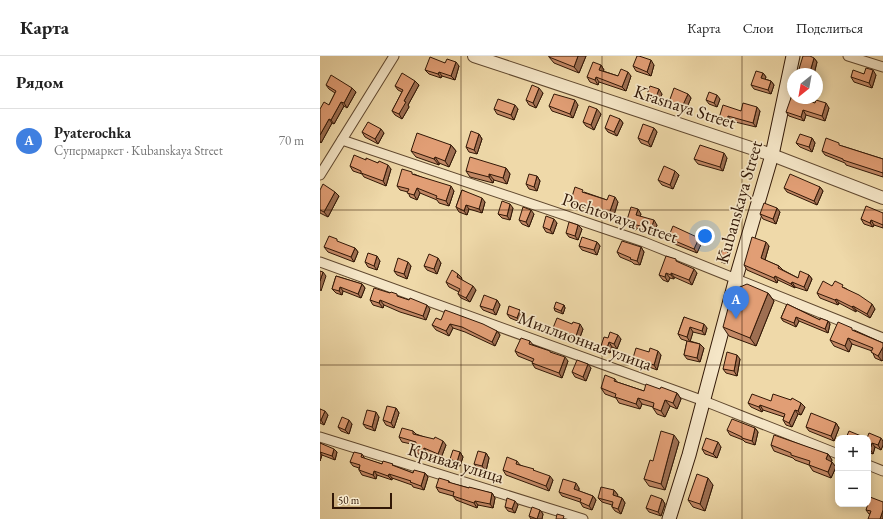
<!DOCTYPE html>
<html lang="ru">
<meta charset="utf-8">
<style>
body{margin:0;font-family:"EB Garamond",serif;background:#f6f6f6;color:#222}
.controls{position:absolute;right:12px;bottom:12px;display:grid;overflow:hidden;border-radius:8px;box-shadow:0 2px 10px #0003}
.controls button{width:36px;height:36px;display:grid;place-items:center;padding:0;border:0;border-bottom:1px solid #e0e0e0;background:#fff;color:#222;font:20px sans-serif}
.compass{position:absolute;left:467px;top:12px;width:36px;height:36px;border-radius:50%;background:#fff;box-shadow:0 2px 10px #0003;rotate:211deg}
.scale{position:absolute;left:12px;bottom:10px;width:60px;box-sizing:border-box;padding-left:4px;border:2px solid #311706;border-top:0;font-size:11px;line-height:14px;white-space:nowrap;color:#311706;-webkit-text-stroke:3px #f5e6c7;paint-order:stroke}
.you{position:absolute;left:385px;top:180px;width:14px;height:14px;margin:-10px;border:3px solid #fff;border-radius:50%;background:#1a73e8;box-shadow:0 0 0 6px #1a73e833}
.badge{display:grid;place-items:center;width:26px;height:26px;border-radius:50%;background:#8f2418;color:#fff;font-size:13px;font-weight:700}
.pin{position:absolute;translate:-50% -33px;filter:drop-shadow(0 1px 2px #0008)}
.pin::after{content:'';position:absolute;top:21px;width:14px;height:12px;background:inherit;clip-path:polygon(0 0,100% 0,50% 100%)}
.list{margin:0;padding:0;list-style:none}
h2{display:flex;justify-content:space-between;align-items:center;height:52px;margin:0;padding:0 16px;font-size:17px}
h2 small{font-size:13px;font-weight:400;color:#767676}
.list li{display:grid;grid-template-columns:26px 1fr auto;gap:12px;align-items:center;box-sizing:border-box;height:64px;padding:0 16px;border-top:1px solid #e0e0e0}
.list b{display:block;font-size:15px;white-space:nowrap}
.list p{margin:0;font-size:13px;white-space:nowrap;color:#767676}
.list em{font-size:13px;font-style:normal;color:#767676}
.map{position:relative;flex:none;width:563px;height:463px;overflow:hidden}
header{display:flex;align-items:center;gap:24px;box-sizing:border-box;height:56px;padding:0 20px;background:#fff;border-bottom:1px solid #e0e0e0}
header strong{font-size:19px}
nav{display:flex;gap:22px;margin-inline-start:auto;font-size:14px}
main{display:flex}
aside{flex:1;background:#fff}
.map>svg:first-child{display:block}
</style>
<header>
<strong>Карта</strong>
<nav><a>Карта</a><a>Слои</a><a>Поделиться</a></nav>
</header>
<main>
<aside>
<h2>Рядом<small></small></h2>
<ul class="list">
<li><span class="badge" style="background:#3f7fe0">A</span><div><b>Pyaterochka</b><p>Супермаркет · Kubanskaya Street</p></div><em>70 m</em></li>
</ul>
</aside>
<div class="map">
<svg width="563" height="463" viewBox="0 0 563 463">
<rect width="100%" height="100%" fill="#efd9a9"/>
<filter id="stains"><feTurbulence type="fractalNoise" baseFrequency=".005" numOctaves="4"/><feColorMatrix values="0 0 0 0 .2 0 0 0 0 .09 0 0 0 0 .02 0 0 0 .5 -.17"/></filter>
<radialGradient id="worn" r=".72"><stop offset=".6" stop-color="#630" stop-opacity="0"/><stop offset="1" stop-color="#630" stop-opacity=".3"/></radialGradient>
<g fill="none" stroke-linecap="round" stroke-linejoin="round">
<defs>
<g id="minor">
<path d="M528 0 563 11"/>
<path d="M22 84 324 186 563 282"/>
<path d="M0 119 74 0"/>
<path d="M0 206 384 345 518 398"/>
<path d="M0 381 263 463"/>
<path d="M548 409 563 415"/>
</g>
<path id="tertiary" d="M154 0 452 99 563 142"/>
<path id="secondary" d="M349 463 369 399 416 222 452 99 473 0"/>
</defs>
<!-- minor casing -->
<use href="#minor" stroke="#60482f" stroke-width="11"/>
<!-- tertiary casing -->
<use href="#tertiary" stroke="#60482f" stroke-width="14"/>
<!-- secondary casing -->
<use href="#secondary" stroke="#311706" stroke-width="15"/>
<!-- minor -->
<use href="#minor" stroke="#f5e6c7" stroke-width="9"/>
<!-- tertiary -->
<use href="#tertiary" stroke="#f5e6c7" stroke-width="12"/>
<!-- secondary -->
<use href="#secondary" stroke="#f5e6c7" stroke-width="13"/>
</g>
<!-- wall -->
<g fill="#c28865" stroke="#311706">
<path d="M229 0H266L259 17 234 7 229 1Z"/>
<path d="M494 2 497 6 494 18H484L482 17 479 13Z"/>
<path d="M125 7 139 10 135 24 122 20 121 22 109 18 105 14Z"/>
<path d="M281 9 284 14 283 15 298 20H311L306 35 279 26 278 29 270 26 267 21Z"/>
<path d="M334 9 331 20 316 15 313 10Z"/>
<path d="M443 17 446 21 445 23 451 25 454 29 451 38 434 33 431 29Z"/>
<path d="M544 18 556 19 552 32 534 26 531 21Z"/>
<path d="M6 29 36 36 27 52 24 50 14 68 12 67 1 87 0 86V53L9 49 15 37 9 33Z"/>
<path d="M99 29 88 49 89 51 82 63 75 59 72 55 82 36 78 34 75 30Z"/>
<path d="M223 37 216 52 209 49 206 44Z"/>
<path d="M342 38 338 48 329 45 326 41Z"/>
<path d="M368 38 371 42 365 56 352 50 349 46Z"/>
<path d="M400 43 397 51 389 48 386 44Z"/>
<path d="M495 47 509 52 505 65 486 59 484 65 469 60 466 56Z"/>
<path d="M258 49 253 62 232 55 229 50Z"/>
<path d="M174 53H198L194 64 177 58Z"/>
<path d="M421 55H440L436 71 411 65 410 68 402 66 399 62Z"/>
<path d="M281 58 274 74 266 70 263 66Z"/>
<path d="M300 63 303 67 297 80 288 76 285 72Z"/>
<path d="M334 72 337 76 331 91 321 87 318 82Z"/>
<path d="M42 76 64 77 58 88 45 81Z"/>
<path d="M159 78 162 83 157 98 149 96 146 91Z"/>
<path d="M492 82 495 87 492 96 480 91 476 87Z"/>
<path d="M131 89 136 95 129 111 119 107V109L96 101 91 95Z"/>
<path d="M522 90 563 103V121L526 109 525 107 505 99 502 95Z"/>
<path d="M407 102 403 115 378 108 374 103Z"/>
<path d="M46 104 58 107 71 113 66 130 44 121 42 118 33 115 30 110Z"/>
<path d="M186 112 190 118 187 128 174 124 173 127 150 121 146 115Z"/>
<path d="M355 115 359 119 353 133 342 129 338 124Z"/>
<path d="M94 118 134 135 129 150 119 147 117 144 100 137 97 144 90 141 88 136 80 134 77 130Z"/>
<path d="M217 120 220 125 217 135 209 133 206 128Z"/>
<path d="M500 131 503 135 497 149 467 136 464 132Z"/>
<path d="M0 134 19 140 8 161 0 157Z"/>
<path d="M142 134 165 146 162 157 149 153 147 159 139 156 136 151Z"/>
<path d="M264 136 287 144 298 146 293 162 254 148 251 144Z"/>
<path d="M193 152 190 164 182 162 178 158Z"/>
<path d="M460 156 456 168 443 163 440 158Z"/>
<path d="M563 157V172L554 169 553 171 544 168 541 163Z"/>
<path d="M214 158 209 171 202 168 199 164Z"/>
<path d="M321 158 320 160 337 169 334 178 316 172V174L309 172 306 167Z"/>
<path d="M237 167 233 178 226 176 223 171Z"/>
<path d="M262 173 258 184 249 181 246 177Z"/>
<path d="M348 182 382 186 377 197 352 187Z"/>
<path d="M277 186 280 190 277 199 262 194 259 190Z"/>
<path d="M449 190 445 204 459 210 463 214 478 222 489 219 492 223 487 235 475 231V232L458 224 457 227 427 214 424 209Z"/>
<path d="M4 191 35 192 38 196 34 206 8 196Z"/>
<path d="M321 191 324 196 320 209 314 208 312 206 300 201 297 196Z"/>
<path d="M410 199 407 208 401 206 399 204Z"/>
<path d="M60 205 57 214 48 211 45 206Z"/>
<path d="M358 206 377 217 372 229 354 221V223L350 222 348 226 343 224 339 219Z"/>
<path d="M121 207 117 218 107 214 104 210Z"/>
<path d="M91 210 87 223 77 219 74 215Z"/>
<path d="M16 220 42 228 45 232 41 242 23 235 22 239 16 237 12 233Z"/>
<path d="M142 222 141 223 156 234 150 246 141 242 138 238 139 236 129 231 126 226Z"/>
<path d="M512 230 525 232 555 253 550 262 536 254V256L519 247 518 249 500 242 497 237Z"/>
<path d="M448 237 454 245 436 290 409 280 403 271Z"/>
<path d="M79 241 110 253 106 264 80 256 64 249 63 252 53 249 50 244Z"/>
<path d="M177 244 180 249 176 259 163 254 160 250Z"/>
<path d="M467 248 500 264 508 265 510 268 508 277 479 265 476 271 463 265 461 262Z"/>
<path d="M244 249 245 252 243 258 235 255 234 252Z"/>
<path d="M200 254 203 259 200 266 190 262 187 258Z"/>
<path d="M364 261 387 272 385 279 373 276 370 285 380 288 384 292 380 306 367 303 364 299 367 285 361 283 358 278Z"/>
<path d="M121 264 177 275 180 279 175 290 145 276 133 272 129 280 116 274 112 269Z"/>
<path d="M233 272 263 273 259 284 236 277Z"/>
<path d="M534 274 563 287 562 305 555 302 552 295 532 288 529 296 514 290 510 284Z"/>
<path d="M288 282 301 283 297 293 292 291 290 297 284 294 281 290Z"/>
<path d="M210 285 213 289 232 297 248 305 242 322 215 312 212 307 213 306 198 300 195 295Z"/>
<path d="M329 296 341 299 337 314 316 306 313 302Z"/>
<path d="M420 303 417 320 406 317 403 313Z"/>
<path d="M271 312 266 325 255 321 252 316Z"/>
<path d="M295 323 297 326 324 335 357 337 361 343 357 353 350 350 345 361 337 358 333 352V351L322 348 320 353 299 347 296 342 285 338 281 332Z"/>
<path d="M471 344 481 347 485 351 481 359 478 358 472 371 466 369 463 364 464 361 443 354 442 356 431 351 428 347Z"/>
<path d="M76 352 79 357 74 372 66 369 63 364Z"/>
<path d="M0 353 8 359 4 369 0 367Z"/>
<path d="M59 361 55 375 46 372 43 368Z"/>
<path d="M516 367 519 372 514 385 489 375 486 371Z"/>
<path d="M32 368 29 378 21 375 18 371Z"/>
<path d="M435 372 438 376 435 389 425 386 423 384 410 379 407 374Z"/>
<path d="M93 375 96 378 126 389 121 402 107 397 106 399 98 398 95 393 96 389 82 386 79 381Z"/>
<path d="M548 382 563 385V389L561 394 555 391 553 398 548 396Z"/>
<path d="M359 386 345 434 329 430 324 423 333 405Z"/>
<path d="M0 387 17 396 15 404 2 399 0 405Z"/>
<path d="M451 389 508 398 512 404 511 406 516 411 511 422 493 415 489 409 475 404 473 402 454 395Z"/>
<path d="M401 391 397 402 385 398 382 393Z"/>
<path d="M140 396 143 401 140 410 133 408 130 403Z"/>
<path d="M166 397 169 402 166 415 157 412 154 408Z"/>
<path d="M42 398 45 403 62 408 74 410 93 417H105L108 421 104 434 93 431 92 429 72 422V424L57 419 56 423 42 419 39 414V412L33 410 30 406Z"/>
<path d="M197 405 200 409 233 424 229 435 186 419 183 414Z"/>
<path d="M129 425 130 427 149 432 172 437 175 442 173 452 158 449 157 452 136 444 133 440 119 436 116 431Z"/>
<path d="M393 429 385 455 373 451 368 444Z"/>
<path d="M259 432V435L273 440 276 444 272 454 263 451 260 446 242 440 239 436Z"/>
<path d="M294 434 298 439 297 440 302 442 305 447 301 458 295 455 292 451V449L282 446 278 442Z"/>
<path d="M342 443 345 448 341 460 329 456 326 452Z"/>
<path d="M563 446 550 458H549L546 454Z"/>
<path d="M198 449 195 457 188 455 185 451Z"/>
<path d="M220 454 223 458 222 463H211L209 460Z"/>
</g>
<!-- shaded-wall -->
<g fill="#9e6f52" stroke="#311706">
<path d="M258 0H266L259 17 254 11Z"/>
<path d="M494 2 497 6 494 18H491L490 16Z"/>
<path d="M331 4 334 9 331 20 327 16Z"/>
<path d="M136 6 139 10 135 24 131 20Z"/>
<path d="M281 9 284 14 282 18 279 14Z"/>
<path d="M553 14 556 19 552 32 549 27Z"/>
<path d="M119 16 122 20 121 22 118 18Z"/>
<path d="M308 16 311 20 306 35 302 31Z"/>
<path d="M443 17 446 21 444 26 441 22Z"/>
<path d="M276 21 279 26 278 29 275 24Z"/>
<path d="M95 25 99 29 88 49 89 51 82 63 79 58 84 45Z"/>
<path d="M451 25 454 29 451 38 448 34Z"/>
<path d="M32 32 36 36 27 52 24 47Z"/>
<path d="M219 32 223 37 216 52 213 47Z"/>
<path d="M339 33 342 38 338 48 335 44Z"/>
<path d="M368 38 371 42 365 56 362 51Z"/>
<path d="M397 39 400 43 397 51 394 47Z"/>
<path d="M255 44 258 49 253 62 250 58Z"/>
<path d="M21 46 24 50 14 68 11 64Z"/>
<path d="M506 47 509 52 505 65 502 60Z"/>
<path d="M195 49 198 53 194 64 191 59Z"/>
<path d="M437 51 440 55 436 71 433 67Z"/>
<path d="M277 53 281 58 274 74 271 69Z"/>
<path d="M483 54 486 59 484 65 481 61Z"/>
<path d="M408 60 411 65 410 68 407 64Z"/>
<path d="M9 63 12 67 1 87 0 85V79Z"/>
<path d="M300 63 303 67 297 80 294 76Z"/>
<path d="M334 72 337 76 331 91 328 86Z"/>
<path d="M61 73 64 77 58 88 55 83Z"/>
<path d="M159 78 162 83 157 98 154 94Z"/>
<path d="M492 82 495 87 492 96 489 91Z"/>
<path d="M131 89 136 95 129 111 125 105Z"/>
<path d="M404 97 407 102 403 115 400 111Z"/>
<path d="M115 101 119 107V109L114 103Z"/>
<path d="M68 109 71 113 66 130 63 125Z"/>
<path d="M186 112 190 118 187 128 183 122Z"/>
<path d="M355 115 359 119 353 133 350 129Z"/>
<path d="M169 118 174 124 173 127 169 121Z"/>
<path d="M217 120 220 125 217 135 214 131Z"/>
<path d="M131 130 134 135 129 150 126 145Z"/>
<path d="M500 131 503 135 497 149 494 145Z"/>
<path d="M97 132 100 137 97 144 94 139Z"/>
<path d="M15 136 19 140 8 161 4 156Z"/>
<path d="M295 141 298 146 293 162 289 158Z"/>
<path d="M162 142 165 146 162 157 159 153Z"/>
<path d="M190 148 193 152 190 164 187 160Z"/>
<path d="M146 149 149 153 147 159 144 155Z"/>
<path d="M457 152 460 156 456 168 453 163Z"/>
<path d="M318 153 321 158 319 163 316 159Z"/>
<path d="M211 154 214 158 209 171 206 166Z"/>
<path d="M234 163 237 167 233 178 230 174Z"/>
<path d="M334 164 337 169 334 178 331 173Z"/>
<path d="M551 164 554 169 553 171 550 167Z"/>
<path d="M313 168 316 172V174L313 169Z"/>
<path d="M258 169 262 173 258 184 255 180Z"/>
<path d="M379 182 382 186 377 197 374 193Z"/>
<path d="M277 186 280 190 277 199 274 194Z"/>
<path d="M446 186 449 190 444 207 441 202Z"/>
<path d="M321 191 324 196 320 209 317 205Z"/>
<path d="M35 192 38 196 34 206 31 201Z"/>
<path d="M408 196 410 199 407 208 405 206Z"/>
<path d="M57 200 60 205 57 214 54 210Z"/>
<path d="M118 202 121 207 117 218 114 213Z"/>
<path d="M88 206 91 210 87 223 84 218Z"/>
<path d="M374 213 377 217 372 229 369 224Z"/>
<path d="M3 216 6 220 1 235 0 233V225Z"/>
<path d="M346 217 350 222 348 226 345 221Z"/>
<path d="M351 217 354 221V223L351 219Z"/>
<path d="M138 218 142 222 140 226 137 221Z"/>
<path d="M489 219 492 223 487 235 484 231Z"/>
<path d="M455 220 458 224 457 227 454 222Z"/>
<path d="M472 226 475 231V232L471 228Z"/>
<path d="M42 228 45 232 41 242 38 238Z"/>
<path d="M153 230 156 234 150 246 146 242Z"/>
<path d="M20 231 23 235 22 239 19 235Z"/>
<path d="M448 237 454 245 436 290 430 282Z"/>
<path d="M516 243 519 247 518 249 515 244Z"/>
<path d="M60 244 64 249 63 252 59 247Z"/>
<path d="M177 244 180 249 176 259 173 254Z"/>
<path d="M552 248 555 253 550 262 547 258Z"/>
<path d="M107 249 110 253 106 264 103 260Z"/>
<path d="M244 249 245 252 243 258 241 255Z"/>
<path d="M533 250 536 254V256L532 251Z"/>
<path d="M200 254 203 259 200 266 197 262Z"/>
<path d="M476 261 479 265 476 271 474 267Z"/>
<path d="M508 265 510 268 508 277 505 273Z"/>
<path d="M130 268 133 272 129 280 126 275Z"/>
<path d="M260 268 263 273 259 284 256 280Z"/>
<path d="M384 268 387 272 385 279 382 275Z"/>
<path d="M370 271 373 276 370 286 367 281Z"/>
<path d="M177 275 180 279 175 290 172 286Z"/>
<path d="M298 279 301 283 297 293 294 288Z"/>
<path d="M528 282 532 288 529 296 525 290Z"/>
<path d="M289 286 292 291 290 297 287 292Z"/>
<path d="M380 288 384 292 380 306 377 302Z"/>
<path d="M563 291V304L562 305 558 300Z"/>
<path d="M338 295 341 299 337 314 334 309Z"/>
<path d="M417 299 420 303 417 320 414 315Z"/>
<path d="M245 301 248 305 242 322 239 317Z"/>
<path d="M268 308 271 312 266 325 263 321Z"/>
<path d="M357 337 361 343 357 353 353 347Z"/>
<path d="M318 342 322 348 320 353 316 348Z"/>
<path d="M345 344 350 350 345 361 341 355Z"/>
<path d="M481 347 485 351 481 359 478 355Z"/>
<path d="M440 349 443 354 442 356 439 351Z"/>
<path d="M76 352 79 357 74 372 71 367Z"/>
<path d="M475 354 478 358 472 371 469 367Z"/>
<path d="M5 355 8 359 4 369 1 364Z"/>
<path d="M56 356 59 361 55 375 52 371Z"/>
<path d="M29 364 32 368 29 378 25 374Z"/>
<path d="M516 367 519 372 514 385 511 380Z"/>
<path d="M435 372 438 376 435 389 432 385Z"/>
<path d="M354 379 359 386 345 434 341 428Z"/>
<path d="M561 382 563 385V389L561 394 558 389Z"/>
<path d="M123 385 126 389 121 402 118 398Z"/>
<path d="M398 386 401 391 397 402 393 398Z"/>
<path d="M552 387 555 391 553 398 550 393Z"/>
<path d="M104 392 107 397 106 399 103 395Z"/>
<path d="M14 393 17 396 15 404 12 400Z"/>
<path d="M0 396 2 399 0 405Z"/>
<path d="M140 396 143 401 140 410 137 406Z"/>
<path d="M166 397 169 402 166 415 162 410Z"/>
<path d="M508 398 512 404 510 409 506 403Z"/>
<path d="M512 406 516 411 511 422 508 416Z"/>
<path d="M54 415 57 419 56 423 53 419Z"/>
<path d="M105 417 108 421 104 434 101 430Z"/>
<path d="M69 418 72 422V424L68 420Z"/>
<path d="M230 420 233 424 229 435 226 430Z"/>
<path d="M388 422 393 429 385 455 380 448Z"/>
<path d="M256 427 259 432 258 438 254 433Z"/>
<path d="M294 434 298 439 296 443 293 439Z"/>
<path d="M172 437 175 442 173 452 170 448Z"/>
<path d="M273 440 276 444 272 454 269 450Z"/>
<path d="M302 442 305 447 301 458 298 453Z"/>
<path d="M342 443 345 448 341 460 338 456Z"/>
<path d="M155 445 158 449 157 452 154 447Z"/>
<path d="M195 445 198 449 195 457 192 453Z"/>
<path d="M220 454 223 458 222 463H217Z"/>
<path d="M563 454V463H560Z"/>
</g>
<!-- building -->
<g fill="#e19e75" stroke="#311706">
<path d="M229 0H258L254 11 229 1Z"/>
<path d="M317 0H319L331 4 327 16 313 10Z"/>
<path d="M483 0H490L494 2 490 16 479 13Z"/>
<path d="M110 1 125 7 127 3 136 6 131 20 119 16 118 18 105 14Z"/>
<path d="M273 6 281 9 279 14 298 20 301 13 308 16 302 31 276 21 275 24 267 21Z"/>
<path d="M546 12 553 14 549 27 531 21 533 14 544 18Z"/>
<path d="M436 15 443 17 441 22 451 25 448 34 431 29Z"/>
<path d="M82 17 95 25 84 45 86 46 79 58 72 55 83 34 75 30Z"/>
<path d="M11 19 32 32 24 47 21 46 11 64 9 63 0 79V53L4 46 9 49 16 35 6 29Z"/>
<path d="M212 29 219 32 213 47 206 44Z"/>
<path d="M330 30 339 33 335 44 326 41Z"/>
<path d="M354 32 368 38 362 51 349 46Z"/>
<path d="M389 36 397 39 394 47 386 44Z"/>
<path d="M234 38 255 44 250 58 229 50Z"/>
<path d="M472 39 473 40V42H480L495 47 496 44 506 47 502 60 483 54 481 61 466 56Z"/>
<path d="M178 43 195 49 191 59 174 53Z"/>
<path d="M423 47 437 51 433 67 408 60 407 64 399 62 403 49 421 55Z"/>
<path d="M269 50 277 53 271 69 263 66Z"/>
<path d="M290 59 300 63 294 76 285 72Z"/>
<path d="M48 66 61 73 55 83 42 76Z"/>
<path d="M323 68 334 72 328 86 318 82Z"/>
<path d="M151 75 159 78 154 94 146 91Z"/>
<path d="M97 77 131 89 125 105 115 101 114 103 91 95Z"/>
<path d="M480 78 492 82 489 91 476 87Z"/>
<path d="M506 82 519 87V89L563 103V117L560 116 523 104V103L502 95Z"/>
<path d="M380 89 404 97 400 111 374 103Z"/>
<path d="M34 99 46 104V102L58 107 59 105 68 109 63 125 41 117V115L30 110Z"/>
<path d="M150 101 186 112 183 122 169 118V121L146 115Z"/>
<path d="M344 110 355 115 350 129 338 124Z"/>
<path d="M82 113 92 116V118L131 130 126 145 116 142 117 140 97 132 94 139 87 137 89 133 77 130Z"/>
<path d="M209 118 217 120 214 131 206 128Z"/>
<path d="M470 118 500 131 494 145 464 132Z"/>
<path d="M3 128 15 136 4 156 0 154V134Z"/>
<path d="M255 131 263 134 262 136 287 144 289 139 295 141 289 158 251 144Z"/>
<path d="M142 134 162 142 159 153 146 149 144 155 136 151Z"/>
<path d="M182 145 190 148 187 160 178 158Z"/>
<path d="M444 147 457 152 453 163 440 158Z"/>
<path d="M546 150 563 157V169L551 164 550 167 541 163Z"/>
<path d="M203 151 211 154 206 166 199 164Z"/>
<path d="M311 151 318 153 316 159 334 164 331 173 313 168V169L306 167Z"/>
<path d="M226 160 234 163 230 174 223 171Z"/>
<path d="M249 166 258 169 255 180 246 177Z"/>
<path d="M353 170 379 182 374 193 348 182Z"/>
<path d="M9 180 17 183V185L35 192 31 201 4 191Z"/>
<path d="M262 181 277 186 274 194 259 190Z"/>
<path d="M432 181 446 186 441 202 459 210 458 212 478 222 480 215 489 219 484 231 472 226 471 228 455 220 454 222 424 209Z"/>
<path d="M302 185 321 191 317 205 310 203 311 202 297 196Z"/>
<path d="M402 194 408 196 405 206 399 204Z"/>
<path d="M48 197 57 200 54 210 45 206Z"/>
<path d="M109 198 118 202 114 213 104 210Z"/>
<path d="M346 200 356 203V205L374 213 369 224 351 217V219L346 217 345 221 339 219Z"/>
<path d="M78 202 88 206 84 218 74 215Z"/>
<path d="M132 214 138 218 137 221 153 230 146 242 138 238 140 233 126 226Z"/>
<path d="M0 215 3 216 0 225Z"/>
<path d="M16 220 42 228 38 238 20 231 19 235 12 233Z"/>
<path d="M503 225 512 230 515 225 523 229 522 231 539 239 552 248 547 258 533 250 532 251 516 243 515 244 497 237Z"/>
<path d="M427 228 448 237 430 282 403 271 413 234Z"/>
<path d="M54 232 70 237 71 236 77 238V240L89 244 90 242 107 249 103 260 77 251 60 244 59 247 50 244Z"/>
<path d="M164 239 177 244 173 254 160 250Z"/>
<path d="M236 246 244 249 241 255 234 252Z"/>
<path d="M467 248 500 264V262L508 265 505 273 476 261 474 267 461 262Z"/>
<path d="M189 250 200 254 197 262 187 258Z"/>
<path d="M125 254 163 268 177 275 172 286 142 271 130 268 126 275 112 269 116 262 121 264Z"/>
<path d="M364 261 384 268 382 275 370 271 367 281 358 278Z"/>
<path d="M237 262 252 268 253 266 260 268 256 280 233 272Z"/>
<path d="M518 266 532 272V274L563 287V291L558 300 551 296 553 292 528 282 525 290 510 284Z"/>
<path d="M290 276 298 279 294 288 289 286 287 292 281 290 284 281 288 282Z"/>
<path d="M201 282 210 285 209 288 230 295V296L245 301 239 317 212 307 214 303 195 295Z"/>
<path d="M367 285 380 288 377 302 364 299Z"/>
<path d="M316 292 329 296 330 292 338 295 334 309 313 302Z"/>
<path d="M407 296 417 299 414 315 403 313Z"/>
<path d="M257 304 268 308 263 321 252 316Z"/>
<path d="M285 319 295 323 294 325 324 335 326 328 340 333 341 331 357 337 353 347 345 344 341 355 333 352 334 347 318 342 316 348 295 341 296 338 281 332Z"/>
<path d="M432 338 451 345 453 338 471 344 472 342 481 347 478 355 475 354 469 367 463 364 465 358 440 349 439 351 428 347Z"/>
<path d="M67 350 76 352 71 367 63 364Z"/>
<path d="M0 353 5 355 1 364H0Z"/>
<path d="M47 354 56 356 52 371 43 368Z"/>
<path d="M491 357 516 367 511 380 486 371Z"/>
<path d="M22 361 29 364 25 374 18 371Z"/>
<path d="M412 363 435 372 432 385 422 382V381L407 374Z"/>
<path d="M82 372 93 375V378L114 383 115 381 123 385 118 398 104 392 103 395 95 393 96 386 79 381Z"/>
<path d="M341 375 354 379 341 428 324 423 330 404 333 405Z"/>
<path d="M529 375 546 382H526Z"/>
<path d="M549 377 561 382 558 389 552 387 550 393H548V382H547Z"/>
<path d="M454 379 508 398 506 403 512 406 508 416 489 409 490 405 471 399V397L451 389Z"/>
<path d="M386 382 398 386 393 398 382 393Z"/>
<path d="M0 387 14 393 12 400 0 396Z"/>
<path d="M133 394 140 396 137 406 130 403Z"/>
<path d="M158 395 166 397 162 410 154 408Z"/>
<path d="M34 396 42 398 41 401 62 408 63 405 73 408 72 409 93 417 94 414 105 417 101 430 90 426 91 425 69 418 68 420 54 415 53 419 39 414 40 409 30 406Z"/>
<path d="M187 401 197 405 196 408 214 413 213 414 230 420 226 430 183 414Z"/>
<path d="M377 418 388 422 380 448 368 444Z"/>
<path d="M119 422 129 425 128 426 149 432V431L172 437 170 448 155 445 154 447 133 440 134 436 116 431Z"/>
<path d="M243 423 256 427 254 433 273 440 269 450 260 446 261 443 239 436Z"/>
<path d="M281 431 294 434 293 439 302 442 298 453 292 451 293 446 278 442Z"/>
<path d="M331 439 342 443 338 456 326 452Z"/>
<path d="M550 441 563 446V454L560 463H548L551 455 546 454Z"/>
<path d="M187 442 195 445 192 453 185 451Z"/>
<path d="M212 451 220 454 217 463 209 460Z"/>
<path d="M237 458 244 460 243 463H236Z"/>
</g>
<!-- grid -->
<path fill="none" stroke="#311706" stroke-width="1" stroke-opacity="0.55" d="M141 0V463M282 0V463M422 0V463M0 154H563M0 309H563"/>
<g text-anchor="middle" stroke-width="3.5" stroke-linejoin="round" paint-order="stroke">
<!-- street labels -->
<g font-size="18" fill="#311706" stroke="#f5e6c7">
<text transform="translate(365 51) rotate(18)" y="6">Krasnaya Street</text>
<text transform="translate(419 146) rotate(-74)" y="6">Kubanskaya Street</text>
<text transform="translate(300 162) rotate(19)" y="6">Pochtovaya Street</text>
<text transform="translate(265 285) rotate(20)" y="6">Миллионная улица</text>
<text transform="translate(136 407) rotate(17)" y="6">Кривая улица</text>
</g>
</g>
<rect width="100%" height="100%" filter="url(#stains)"/>
<rect width="100%" height="100%" fill="url(#worn)"/>
</svg>
<div class="controls">
<button>+</button>
<button>−</button>
</div>
<svg class="compass" viewBox="-18 -18 36 36"><path d="M0-13l5 13h-10z" fill="#e53935"/><path d="M0 13l5-13h-10z" fill="#767676"/></svg>
<div class="scale">50 m</div>
<div class="you"></div>
<div class="pin badge" style="left:416px;top:263px;background:#3f7fe0">A</div>
</div>
</main>
